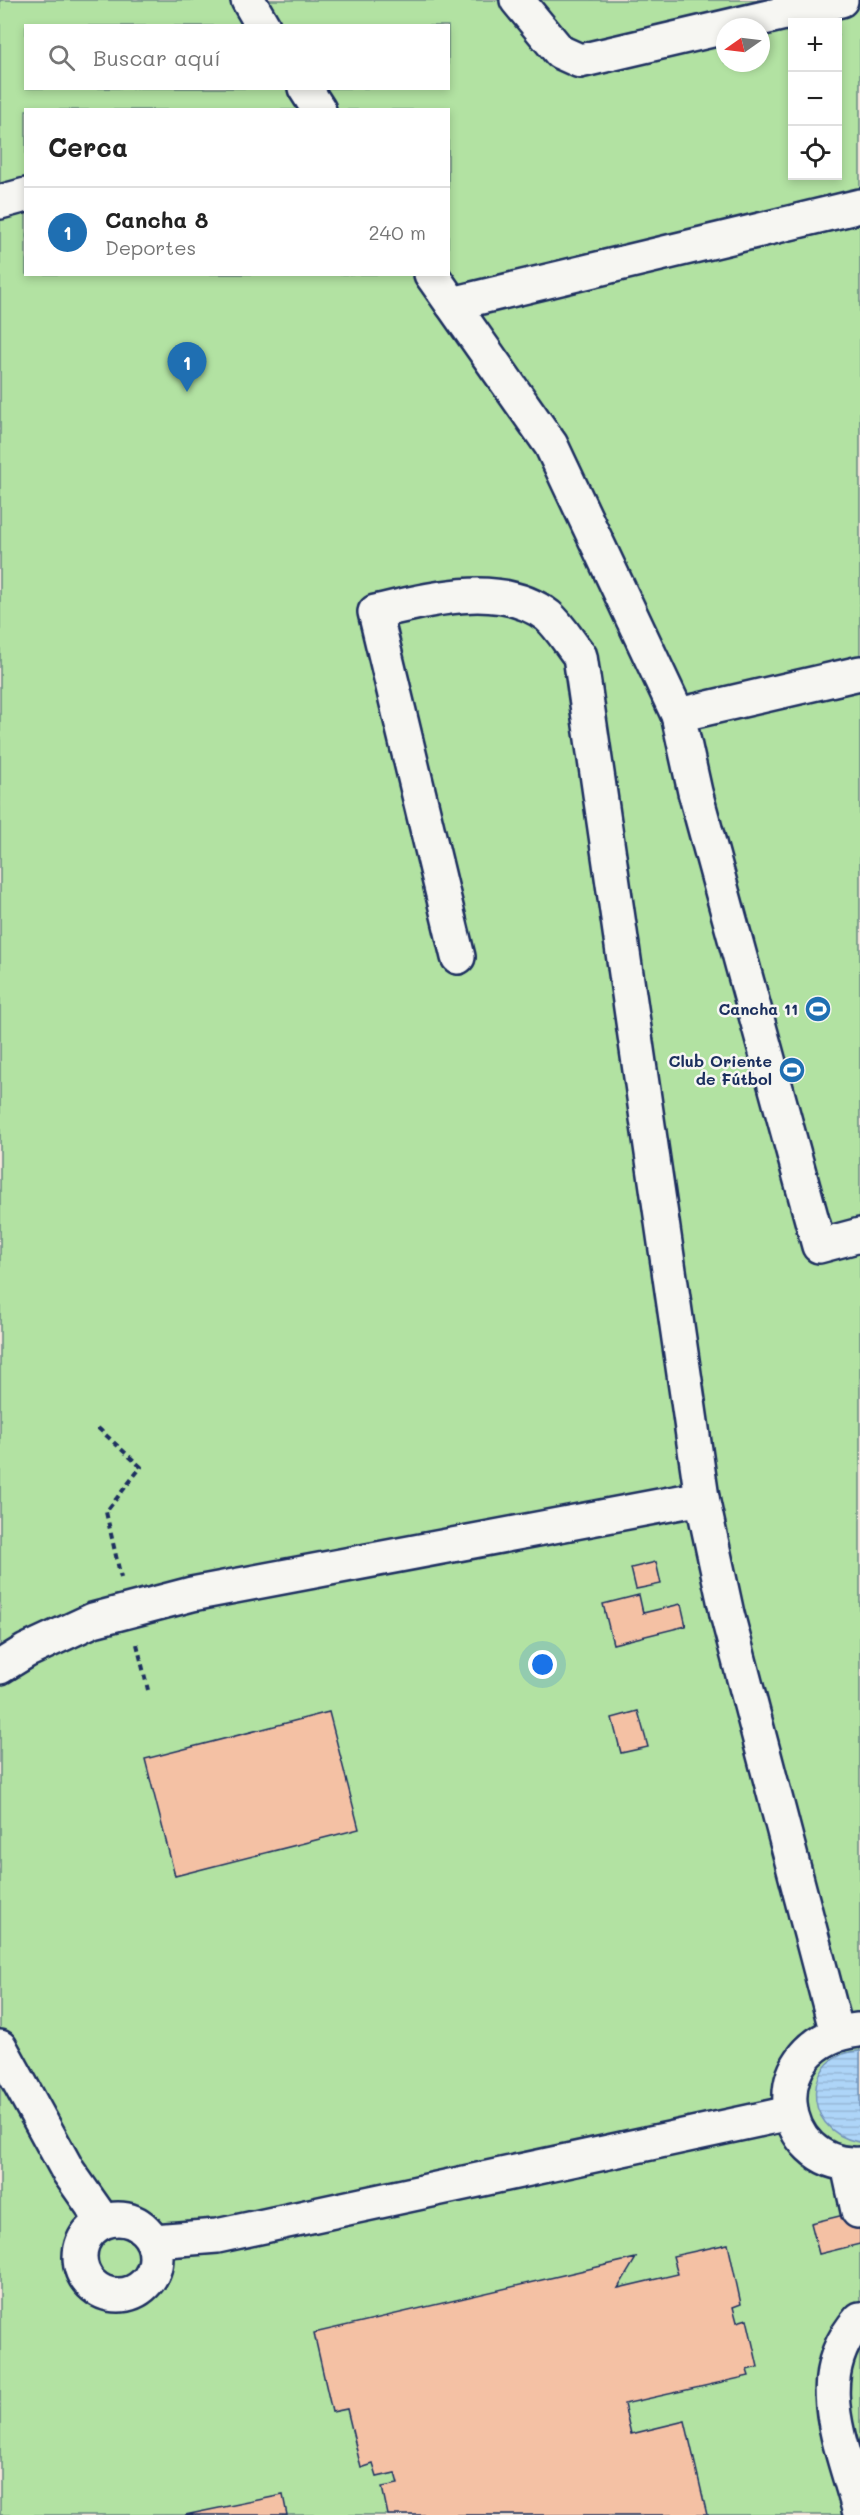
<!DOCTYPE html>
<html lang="es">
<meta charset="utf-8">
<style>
body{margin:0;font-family:Mali,sans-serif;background:#f2f2f2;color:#222}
.controls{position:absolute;right:18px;top:18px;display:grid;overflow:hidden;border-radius:0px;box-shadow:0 3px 9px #0003}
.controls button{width:54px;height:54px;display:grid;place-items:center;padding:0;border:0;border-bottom:2px solid #e0e0e0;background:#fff;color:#222;font:30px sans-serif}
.compass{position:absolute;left:716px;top:18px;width:54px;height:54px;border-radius:50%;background:#fff;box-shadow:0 3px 9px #0003;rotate:256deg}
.you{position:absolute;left:543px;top:1665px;width:21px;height:21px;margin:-15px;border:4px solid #fff;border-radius:50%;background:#1a73e8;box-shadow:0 0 0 9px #1a73e833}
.badge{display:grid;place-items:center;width:39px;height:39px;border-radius:50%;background:#1f6fb2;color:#fff;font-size:20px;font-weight:700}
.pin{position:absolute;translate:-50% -50px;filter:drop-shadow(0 2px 3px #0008)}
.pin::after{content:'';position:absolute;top:32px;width:21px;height:18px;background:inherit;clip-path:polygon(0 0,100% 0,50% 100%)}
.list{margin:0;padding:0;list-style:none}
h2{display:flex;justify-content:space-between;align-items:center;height:78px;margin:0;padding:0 24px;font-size:26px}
h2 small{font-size:20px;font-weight:400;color:#767676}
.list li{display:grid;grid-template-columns:39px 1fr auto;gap:18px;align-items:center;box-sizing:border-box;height:90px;padding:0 24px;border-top:2px solid #e0e0e0}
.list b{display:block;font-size:22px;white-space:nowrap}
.list p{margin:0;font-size:20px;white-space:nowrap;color:#767676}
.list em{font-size:20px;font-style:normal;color:#767676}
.icon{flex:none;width:33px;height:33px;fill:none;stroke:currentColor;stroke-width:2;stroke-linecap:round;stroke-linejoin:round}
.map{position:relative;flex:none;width:860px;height:2515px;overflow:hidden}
.search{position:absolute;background:#fff;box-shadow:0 3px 9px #0003;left:24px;top:24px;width:426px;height:66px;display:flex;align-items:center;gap:15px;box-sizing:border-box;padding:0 21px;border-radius:0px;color:#767676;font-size:22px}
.panel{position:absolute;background:#fff;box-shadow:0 3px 9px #0003;left:24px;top:108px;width:426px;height:168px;border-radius:0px}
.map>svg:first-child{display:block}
</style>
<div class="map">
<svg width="860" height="2515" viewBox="0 0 860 2515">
<defs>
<pattern id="water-rules" width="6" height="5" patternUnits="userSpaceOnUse" patternTransform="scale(1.5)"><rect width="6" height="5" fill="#aed5f8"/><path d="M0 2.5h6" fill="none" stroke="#95b7d7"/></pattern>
</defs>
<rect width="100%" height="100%" fill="#f5e6db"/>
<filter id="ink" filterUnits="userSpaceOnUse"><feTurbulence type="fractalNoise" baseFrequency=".0167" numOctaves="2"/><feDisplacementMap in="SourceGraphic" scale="12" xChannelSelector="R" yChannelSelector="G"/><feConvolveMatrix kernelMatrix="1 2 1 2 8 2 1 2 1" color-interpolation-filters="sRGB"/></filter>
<g filter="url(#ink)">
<!-- park -->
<path fill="#b2e2a2" stroke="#668880" stroke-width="1.5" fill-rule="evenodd" d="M0 0H860V2515H0ZM792 22H838V176H792ZM26 26H448V88H26ZM725 27H761V63H725ZM26 110H448V274H26Z"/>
<!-- water -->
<path fill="url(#water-rules)" stroke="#7393ba" stroke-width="1.5" d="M860 2051V2142H858C798 2129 804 2052 860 2051Z"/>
<!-- building -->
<g fill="#f4c1a4" stroke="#1b2f5e" stroke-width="1.5">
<path d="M656 1562 661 1584 636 1589 631 1568Z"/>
<path d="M639 1595 643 1613 681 1604 686 1626 613 1644 603 1604Z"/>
<path d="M638 1711 648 1747 621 1753 612 1718Z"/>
<path d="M329 1712 359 1829 175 1876 145 1759Z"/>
<path d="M860 2211V2244L819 2254 811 2223Z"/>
<path d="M728 2244 741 2304 733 2307 737 2322 747 2319 758 2367 747 2370 749 2376 624 2404 631 2434 685 2421 707 2515H388L382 2487 398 2484 395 2473 377 2477 373 2464 361 2468 347 2409 332 2412 314 2333 636 2258 618 2288 678 2274 673 2256Z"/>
<path d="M283 2495 287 2515H185Z"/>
</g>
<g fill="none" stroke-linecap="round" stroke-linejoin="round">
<defs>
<g id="minor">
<path d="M248 0 263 26"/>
<path d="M517 0 560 52 580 61 841 0"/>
<path d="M305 88 319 110"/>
<path d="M0 202 26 195"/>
<path d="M431 274 551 445 678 715 695 792 819 1246 860 1235"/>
<path d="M452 304 860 206"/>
<path d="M678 715 860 673"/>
<path d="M458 957 375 612C428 600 500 579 548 616 560 626 570 644 580 656L702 1498 727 1614 837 2033"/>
<path d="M0 1667 26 1651 93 1620 192 1594 702 1498"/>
<path d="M858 2030C759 2041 775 2169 860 2164"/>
<path d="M0 2047 68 2171 103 2221"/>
<path d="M848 2165 858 2211"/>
<circle cx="118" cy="2257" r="38"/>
<path d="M154 2241 217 2236 790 2113"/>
<path d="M860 2319C807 2377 843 2446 860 2513"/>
</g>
</defs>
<!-- minor casing -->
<use href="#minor" stroke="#1b2f5e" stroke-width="38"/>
<!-- path -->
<g stroke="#1b2f5e" stroke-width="4" stroke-dasharray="6 4.5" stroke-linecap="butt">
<path d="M98 1428 141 1467 106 1512 121 1578"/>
<path d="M137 1644 148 1690"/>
</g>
<!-- minor -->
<use href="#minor" stroke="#f6f6f2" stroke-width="33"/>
</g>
</g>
<!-- icons -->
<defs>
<symbol id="stadium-disc" viewBox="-11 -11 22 22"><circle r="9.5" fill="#1f6fb2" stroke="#f6f6f2"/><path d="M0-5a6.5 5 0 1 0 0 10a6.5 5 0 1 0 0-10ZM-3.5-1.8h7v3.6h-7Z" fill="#fff"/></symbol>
</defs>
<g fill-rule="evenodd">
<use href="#stadium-disc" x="803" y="994" width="30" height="30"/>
<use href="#stadium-disc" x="777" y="1055" width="30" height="30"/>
</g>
<g text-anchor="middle" stroke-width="5" stroke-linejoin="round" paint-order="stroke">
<!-- poi labels -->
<g font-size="16" font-weight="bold" fill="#1b2f5e" stroke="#f6f6f2" text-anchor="end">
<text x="798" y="1015">Cancha 11</text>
<text x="772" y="1067">Club Oriente<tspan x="772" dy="18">de Fútbol</tspan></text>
</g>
</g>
</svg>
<div class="controls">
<button>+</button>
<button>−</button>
<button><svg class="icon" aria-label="locate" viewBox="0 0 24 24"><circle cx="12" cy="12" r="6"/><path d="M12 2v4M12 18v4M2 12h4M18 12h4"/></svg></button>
</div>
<svg class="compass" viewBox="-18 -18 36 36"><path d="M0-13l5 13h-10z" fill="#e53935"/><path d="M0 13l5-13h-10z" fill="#767676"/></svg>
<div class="you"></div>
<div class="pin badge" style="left:187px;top:392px">1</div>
<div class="search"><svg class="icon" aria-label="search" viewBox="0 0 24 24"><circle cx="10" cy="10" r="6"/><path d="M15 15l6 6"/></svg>Buscar aquí</div>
<section class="panel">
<h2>Cerca<small></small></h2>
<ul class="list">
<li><span class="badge">1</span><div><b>Cancha 8</b><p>Deportes</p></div><em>240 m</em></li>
</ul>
</section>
</div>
